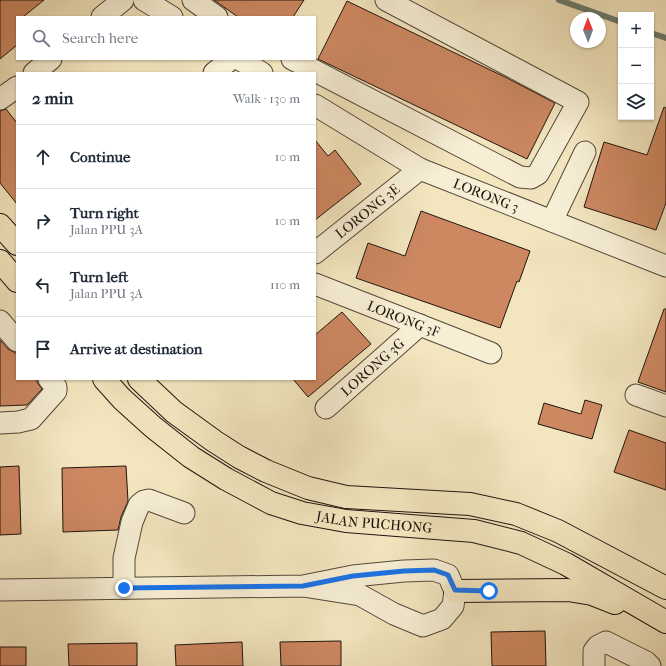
<!DOCTYPE html>
<meta charset="utf-8">
<style>
body{margin:0;font-family:"IM FELL French Canon",serif;background:#f6f6f7;color:#1f2937}
.controls{position:absolute;right:12px;top:12px;display:grid;overflow:hidden;border-radius:0px;box-shadow:0 1px 3px #0004}
.controls button{width:36px;height:36px;display:grid;place-items:center;padding:0;border:0;border-bottom:1px solid #e0e1e3;background:#fff;color:#1f2937;font:20px sans-serif}
.compass{position:absolute;left:570px;top:12px;width:36px;height:36px;border-radius:50%;background:#fff;box-shadow:0 1px 3px #0004;rotate:359deg}
.stop{position:absolute;width:12px;height:12px;margin:-9px;border:3px solid #1a73e8;border-radius:50%;background:#fff}
.stop.end{background:#1a73e8;border-color:#fff;box-shadow:0 1px 4px #0008}
.list{margin:0;padding:0;list-style:none}
h2{display:flex;justify-content:space-between;align-items:center;height:52px;margin:0;padding:0 16px;font-size:17px}
h2 small{font-size:13px;font-weight:400;color:#747a83}
.list li{display:grid;grid-template-columns:26px 1fr auto;gap:12px;align-items:center;box-sizing:border-box;height:64px;padding:0 16px;border-top:1px solid #e0e1e3}
.list b{display:block;font-size:15px;white-space:nowrap}
.list p{margin:0;font-size:13px;white-space:nowrap;color:#747a83}
.list em{font-size:13px;font-style:normal;color:#747a83}
.icon{flex:none;width:22px;height:22px;fill:none;stroke:currentColor;stroke-width:2;stroke-linecap:round;stroke-linejoin:round}
.map{position:relative;flex:none;width:666px;height:666px;overflow:hidden}
.search{position:absolute;background:#fff;box-shadow:0 1px 3px #0004;left:16px;top:16px;width:300px;height:44px;display:flex;align-items:center;gap:10px;box-sizing:border-box;padding:0 14px;border-radius:0px;color:#747a83;font-size:15px}
.panel{position:absolute;background:#fff;box-shadow:0 1px 3px #0004;left:16px;top:72px;width:300px;height:308px;border-radius:0px}
.map>svg:first-child{display:block}
</style>
<div class="map">
<svg width="666" height="666" viewBox="0 0 666 666">
<rect width="100%" height="100%" fill="#f3e6bf"/>
<filter id="stains"><feTurbulence type="fractalNoise" baseFrequency=".005" numOctaves="4"/><feColorMatrix values="0 0 0 0 .2 0 0 0 0 .09 0 0 0 0 .02 0 0 0 .5 -.17"/></filter>
<radialGradient id="worn" r=".72"><stop offset=".6" stop-color="#630" stop-opacity="0"/><stop offset="1" stop-color="#630" stop-opacity=".3"/></radialGradient>
<g fill="none" stroke-linecap="round" stroke-linejoin="round">
<!-- stream -->
<g stroke="#6a7b6f" stroke-width="6">
<path d="M559 0 621 22"/>
<path d="M651 33 666 38"/>
</g>
</g>
<!-- building -->
<g fill="#cd8862" stroke="#20140f">
<path d="M0 0H44L23 17H17V45L0 59Z"/>
<path d="M214 0H304L293 17H238Z"/>
<path d="M347 1 507 78 555 103 527 159 318 59Z"/>
<path d="M664 107 666 108V203L656 230 584 207 604 142 647 155Z"/>
<path d="M6 109 17 123V204L0 183V111Z"/>
<path d="M315 140 328 156 335 150 361 184 315 220Z"/>
<path d="M421 211 530 251 519 282 517 281 500 328 356 278 368 243 405 256Z"/>
<path d="M664 309H666V392L638 382Z"/>
<path d="M342 312 371 344 308 397 293 379H315V335Z"/>
<path d="M0 340 8 349 17 354V379H37V382L42 389 27 405 0 406Z"/>
<path d="M585 400 602 405 592 439 538 424 544 403 581 414Z"/>
<path d="M629 430 666 443V490L614 472Z"/>
<path d="M19 466 21 534 0 535V467Z"/>
<path d="M126 466 128 501 121 517 118 530 63 532 62 468Z"/>
<path d="M545 631 546 666H492L491 632Z"/>
<path d="M341 641V666H281L280 642Z"/>
<path d="M242 642 243 666H176L175 645Z"/>
<path d="M137 643V666H69L68 644Z"/>
<rect x="0" y="647" width="26" height="19"/>
</g>
<g fill="none" stroke-linecap="round" stroke-linejoin="round">
<defs>
<g id="minor">
<path d="M144 0 172 17"/>
<path d="M193 0 217 17"/>
<path d="M102 17 123 0"/>
<path d="M239 59 262 73"/>
<path d="M292 59 520 177 531 178 538 174 578 102 386 0"/>
<path d="M34 73 51 59"/>
<path d="M214 73 231 59"/>
<path d="M0 99 17 87"/>
<path id="s1" d="M315 105 420 169 666 266"/>
<path d="M552 221 585 152"/>
<path id="s2" d="M315 253 420 169"/>
<path id="s3" d="M315 284 491 353"/>
<path d="M0 321 17 341"/>
<path d="M636 395 666 406"/>
<path id="s4" d="M326 408 420 325"/>
<path d="M0 423 18 422 31 419 56 391V387L49 379"/>
<path d="M124 588V558L132 522 139 505 144 501 149 500 184 513"/>
<path d="M0 590 303 586 360 595 394 614 423 626 442 619 453 606 455 591 448 575 434 570 404 571 353 576 303 586"/>
<path d="M594 666V651L598 646 606 642 646 662 650 666"/>
</g>
<g id="major">
<path d="M0 225 17 244"/>
<path d="M0 261 17 281"/>
<path id="s5" d="M104 379 122 399 153 427 191 457 226 479 271 503 302 513 346 521 474 531 521 543 566 564 666 622"/>
<path d="M139 379 174 412 214 441 239 457 266 471 308 488 346 497 470 504 516 514 558 531 666 588"/>
<path d="M455 591 568 590 592 594 615 603"/>
</g>
</defs>
<!-- minor casing -->
<use href="#minor" stroke="#55483b" stroke-width="23"/>
<!-- major casing -->
<use href="#major" stroke="#20140f" stroke-width="24"/>
<!-- minor -->
<use href="#minor" stroke="#f7efd5" stroke-width="21"/>
<!-- major -->
<use href="#major" stroke="#f3e6bf" stroke-width="22"/>
</g>
<g fill="none" stroke-linecap="round" stroke-linejoin="round">
<!-- route -->
<path stroke="#1a73e8" stroke-width="5" d="M124 588 303 586 353 576 404 571 434 570 448 575 455 590 489 591"/>
</g>
<g text-anchor="middle" stroke-width="3" stroke-linejoin="round" paint-order="stroke">
<!-- street labels -->
<g font-size="14" fill="#20140f" stroke="#f7efd5">
<text dy="5" stroke="none"><textPath href="#s1" startOffset="194">LORONG 3</textPath></text>
<text dy="5" stroke="none"><textPath href="#s2" startOffset="67">LORONG 3E</textPath></text>
<text dy="5" stroke="none"><textPath href="#s3" startOffset="95">LORONG 3F</textPath></text>
<text dy="5" stroke="none"><textPath href="#s4" startOffset="62">LORONG 3G</textPath></text>
<text dy="5" stroke="none"><textPath href="#s5" startOffset="315">JALAN PUCHONG</textPath></text>
</g>
</g>
<rect width="100%" height="100%" filter="url(#stains)"/>
<rect width="100%" height="100%" fill="url(#worn)"/>
</svg>
<div class="controls">
<button>+</button>
<button>−</button>
<button><svg class="icon" aria-label="layers" viewBox="0 0 24 24"><path d="M12 4l9 5-9 5-9-5zM3 14l9 5 9-5"/></svg></button>
</div>
<svg class="compass" viewBox="-18 -18 36 36"><path d="M0-13l5 13h-10z" fill="#e53935"/><path d="M0 13l5-13h-10z" fill="#747a83"/></svg>
<div class="stop" style="left:489px;top:591px"></div>
<div class="stop end" style="left:124px;top:588px"></div>
<div class="search"><svg class="icon" aria-label="search" viewBox="0 0 24 24"><circle cx="10" cy="10" r="6"/><path d="M15 15l6 6"/></svg>Search here</div>
<section class="panel">
<h2>2 min<small>Walk · 130 m</small></h2>
<ul class="list">
<li><svg class="icon" aria-label="ahead" viewBox="0 0 24 24"><path d="M12 20V5M6 11l6-6 6 6"/></svg><div><b>Continue</b></div><em>10 m</em></li>
<li><svg class="icon" aria-label="right" viewBox="0 0 24 24"><path d="M7 20v-9h11M14 6l5 5-5 5"/></svg><div><b>Turn right</b><p>Jalan PPU 3A</p></div><em>10 m</em></li>
<li><svg class="icon" aria-label="left" viewBox="0 0 24 24"><path d="M17 20v-9H6M10 6l-5 5 5 5"/></svg><div><b>Turn left</b><p>Jalan PPU 3A</p></div><em>110 m</em></li>
<li><svg class="icon" aria-label="arrive" viewBox="0 0 24 24"><path d="M6 21V4h12l-3 4 3 4H6"/></svg><div><b>Arrive at destination</b></div></li>
</ul>
</section>
</div>
